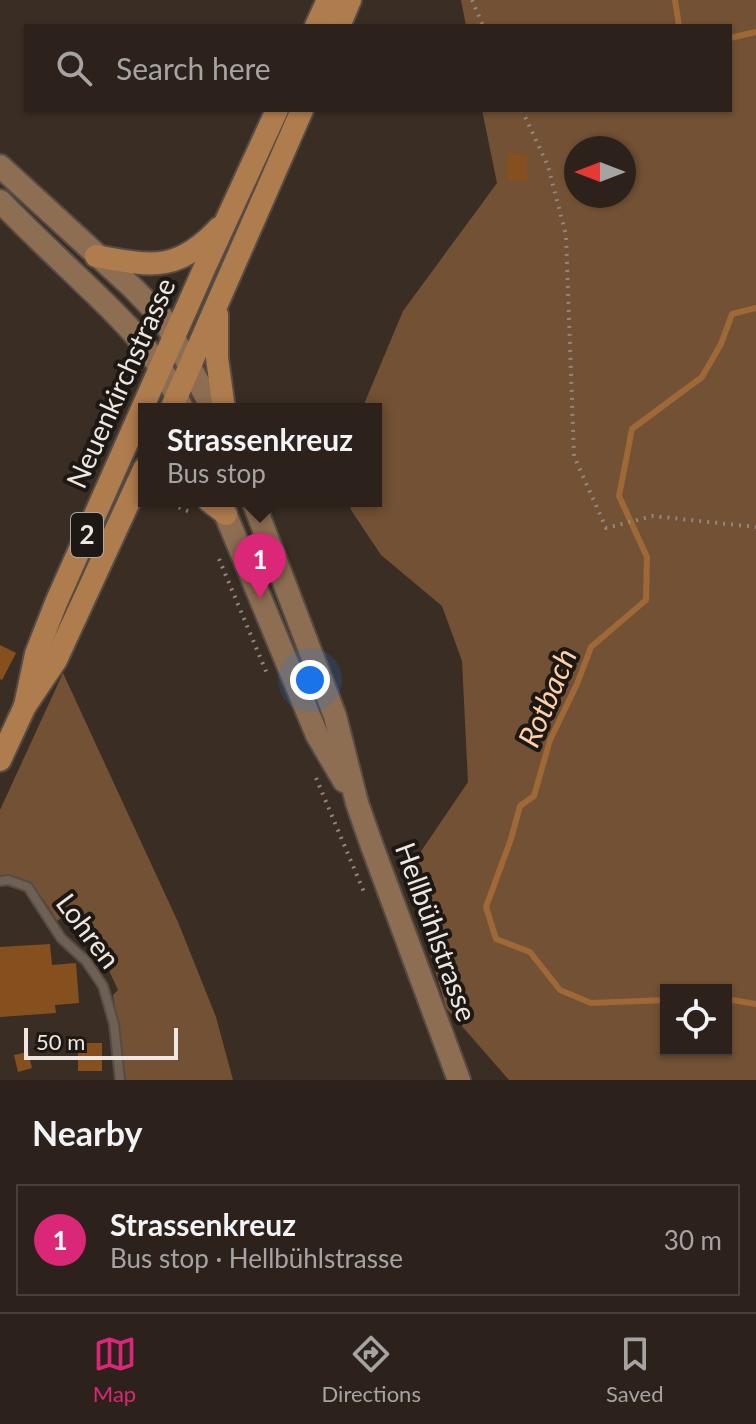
<!DOCTYPE html>
<meta charset="utf-8">
<style>
body{margin:0;font-family:Lato,sans-serif;background:#382f28;color:#f1f3f6}
.controls{position:absolute;right:24px;bottom:24px;display:grid;overflow:hidden;border-radius:0px;box-shadow:0 2px 6px #0004}
.controls button{width:72px;height:72px;display:grid;place-items:center;padding:0;border:0;border-bottom:2px solid #483f3a;background:#2c221b;color:#f1f3f6;font:40px sans-serif}
.compass{position:absolute;left:564px;top:136px;width:72px;height:72px;border-radius:50%;background:#2c221b;box-shadow:0 2px 6px #0004;rotate:270deg}
.scale{position:absolute;left:24px;bottom:20px;width:154px;box-sizing:border-box;padding-left:8px;border:4px solid #eee6e0;border-top:0;font-size:22px;line-height:28px;white-space:nowrap;color:#eee6e0;-webkit-text-stroke:6px #1d1813;paint-order:stroke}
.you{position:absolute;left:310px;top:680px;width:28px;height:28px;margin:-20px;border:6px solid #fff;border-radius:50%;background:#1a73e8;box-shadow:0 0 0 12px #1a73e833}
.badge{display:grid;place-items:center;width:52px;height:52px;border-radius:50%;background:#db2777;color:#fff;font-size:26px;font-weight:700}
.pin{position:absolute;translate:-50% -66px;filter:drop-shadow(0 2px 4px #0008)}
.pin::after{content:'';position:absolute;top:42px;width:28px;height:24px;background:inherit;clip-path:polygon(0 0,100% 0,50% 100%)}
.popup{position:absolute;left:138px;top:403px;width:244px;height:104px;box-sizing:border-box;display:grid;place-content:center;border-radius:0px;background:#2c221b;filter:drop-shadow(0 2px 6px #0005);font-size:26px;white-space:nowrap;color:#a6a4a3}
.popup b{font-size:30px;color:#f1f3f6}
.popup::after{content:'';position:absolute;left:50%;top:100%;margin-left:-16px;border:16px solid transparent;border-top-color:#2c221b}
.list{margin:0;padding:0;list-style:none}
h2{display:flex;justify-content:space-between;align-items:center;height:104px;margin:0;padding:0 32px;font-size:34px}
h2 small{font-size:26px;font-weight:400;color:#a6a4a3}
.list li{display:grid;grid-template-columns:52px 1fr auto;gap:24px;align-items:center;box-sizing:border-box;height:112px;margin:0 16px 16px;padding:0 16px;border:2px solid #483f3a;border-radius:0px}
.list b{display:block;font-size:30px;white-space:nowrap}
.list p{margin:0;font-size:26px;white-space:nowrap;color:#a6a4a3}
.list em{font-size:26px;font-style:normal;color:#a6a4a3}
.icon{flex:none;width:44px;height:44px;fill:none;stroke:currentColor;stroke-width:2;stroke-linecap:round;stroke-linejoin:round}
.map{position:relative;flex:none;width:756px;height:1080px;overflow:hidden}
.search{position:absolute;background:#2c221b;box-shadow:0 2px 6px #0004;left:24px;right:24px;top:24px;height:88px;display:flex;align-items:center;gap:20px;box-sizing:border-box;padding:0 28px;border-radius:0px;color:#a6a4a3;font-size:30px}
.sheet{height:232px;background:#2c221b}
nav{display:flex;justify-content:space-around;align-items:center;box-sizing:border-box;height:112px;border-top:2px solid #483f3a;background:#2c221b;font-size:22px;color:#a6a4a3}
nav a{display:grid;justify-items:center;gap:4px}
nav .on{color:#db2777}
.map>svg:first-child{display:block}
</style>
<div class="map">
<svg width="756" height="1080" viewBox="0 0 756 1080">
<rect width="100%" height="100%" fill="#3a2e24"/>
<!-- green -->
<g fill="#725134" fill-rule="evenodd">
<path d="M461 0H756V1080H509L446 1008 407 872 468 782 462 661 442 606 381 555 351 510 350 501H376V409H362L403 311 497 183 482 110H730V26H466ZM576 148H624V196H576ZM666 990H726V1050H666Z"/>
<path d="M63 673 178 922 216 1017 233 1080H126L113 995 118 990 107 966 70 925 64 916 57 921C43 898 30 875 0 875V810Z"/>
</g>
<g fill="none" stroke-linecap="round" stroke-linejoin="round">
<!-- stream -->
<g stroke="#9e6837" stroke-width="6">
<path d="M675 0 679 26"/>
<path d="M730 38 756 32"/>
<path d="M726 999 756 1004"/>
<path d="M666 1000 591 1003 560 990 530 952 496 939 486 907 511 839 520 806 534 796 550 740 577 684 591 647 646 600 647 557 619 496 632 429 702 377 721 344 732 314 756 308"/>
</g>
</g>
<!-- building -->
<g fill="#85501e">
<path d="M507 153 527 154V181L507 180Z"/>
<path d="M0 645 16 653 2 680 0 679Z"/>
<path d="M50 944 52 965 76 963 79 1003 55 1005 56 1013 0 1017V947Z"/>
<rect x="78" y="1043" width="24" height="28"/>
<path d="M28 1052 32 1068 18 1072 14 1055Z"/>
</g>
<g fill="none" stroke-linecap="round" stroke-linejoin="round">
<defs>
<path id="service" d="M0 881 8 880 28 887 61 938 86 961 103 986 114 1024 120 1080"/>
<g id="secondary">
<path d="M0 166 133 288 164 320 213 409"/>
<path d="M0 201C27 229 56 256 84 283 123 320 161 357 182 408"/>
<path d="M220 501 317 735 344 781"/>
<path d="M253 501 335 716 357 803 372 846 459 1080"/>
</g>
<g id="primary">
<path d="M316 26 328 0"/>
<path d="M339 26 350 0"/>
<path d="M96 256C151 266 177 273 219 228"/>
<path d="M217 315V358L224 409"/>
<path d="M171 409 302 110"/>
<path d="M209 501 226 514"/>
<path d="M25 706 36 654 56 603 204 269 277 110"/>
<path d="M0 760 25 706 56 660 144 469"/>
</g>
</defs>
<!-- service casing -->
<use href="#service" stroke="#564c44" stroke-width="12"/>
<!-- secondary casing -->
<use href="#secondary" stroke="#564c44" stroke-width="26"/>
<!-- primary casing -->
<use href="#primary" stroke="#564c44" stroke-width="26"/>
<!-- path -->
<g stroke="#91877f" stroke-width="4" stroke-dasharray="2 6" stroke-linecap="butt">
<path d="M472 0 483 26"/>
<path d="M522 110 548 166 566 235 574 456 606 528 653 516 756 527"/>
<path d="M175 502V506L190 512"/>
<path d="M219 559 268 676"/>
<path d="M316 778 364 892"/>
</g>
<!-- service -->
<use href="#service" stroke="#6e6055" stroke-width="8"/>
<!-- secondary -->
<use href="#secondary" stroke="#8e6e52" stroke-width="22"/>
<!-- primary -->
<use href="#primary" stroke="#af7c4e" stroke-width="22"/>
</g>
<g text-anchor="middle" stroke-width="8" stroke-linejoin="round" paint-order="stroke">
<!-- shield labels -->
<rect fill="#1d1813" stroke="#afa8a2" stroke-width="2" x="71" y="513" width="32" height="44" rx="6"/>
<g font-size="26" font-weight="bold" fill="#eee6e0">
<text x="87" y="544">2</text>
</g>
<!-- street labels -->
<g font-size="28" fill="#eee6e0" stroke="#1d1813">
<text transform="translate(121 383) rotate(-66)" y="10">Neuenkirchstrasse</text>
<text transform="translate(88 931) rotate(53)" y="10">Lohren</text>
<text transform="translate(436 932) rotate(70)" y="10">Hellbühlstrasse</text>
</g>
<!-- water labels -->
<g font-size="30" font-style="italic" fill="#ffcfa8" stroke="#1d1813">
<text transform="translate(548 698) rotate(-67)" y="10">Rotbach</text>
</g>
</g>
</svg>
<div class="controls">
<button><svg class="icon" aria-label="locate" viewBox="0 0 24 24"><circle cx="12" cy="12" r="6"/><path d="M12 2v4M12 18v4M2 12h4M18 12h4"/></svg></button>
</div>
<svg class="compass" viewBox="-18 -18 36 36"><path d="M0-13l5 13h-10z" fill="#e53935"/><path d="M0 13l5-13h-10z" fill="#a6a4a3"/></svg>
<div class="scale">50 m</div>
<div class="you"></div>
<div class="pin badge" style="left:260px;top:599px">1</div>
<div class="popup"><b>Strassenkreuz</b>Bus stop</div>
<div class="search"><svg class="icon" aria-label="search" viewBox="0 0 24 24"><circle cx="10" cy="10" r="6"/><path d="M15 15l6 6"/></svg>Search here</div>
</div>
<section class="sheet">
<h2>Nearby<small></small></h2>
<ul class="list">
<li><span class="badge">1</span><div><b>Strassenkreuz</b><p>Bus stop · Hellbühlstrasse</p></div><em>30 m</em></li>
</ul>
</section>
<nav>
<a class="on"><svg class="icon" aria-label="map" viewBox="0 0 24 24"><path d="M3 6l6-2 6 2 6-2v14l-6 2-6-2-6 2zM9 4v14M15 6v14"/></svg>Map</a>
<a><svg class="icon" aria-label="directions" viewBox="0 0 24 24"><path d="M12 3l9 9-9 9-9-9zM9 14v-3h6M13 9l2 2-2 2"/></svg>Directions</a>
<a><svg class="icon" aria-label="saved" viewBox="0 0 24 24"><path d="M7 4h10v16l-5-4-5 4z"/></svg>Saved</a>
</nav>
